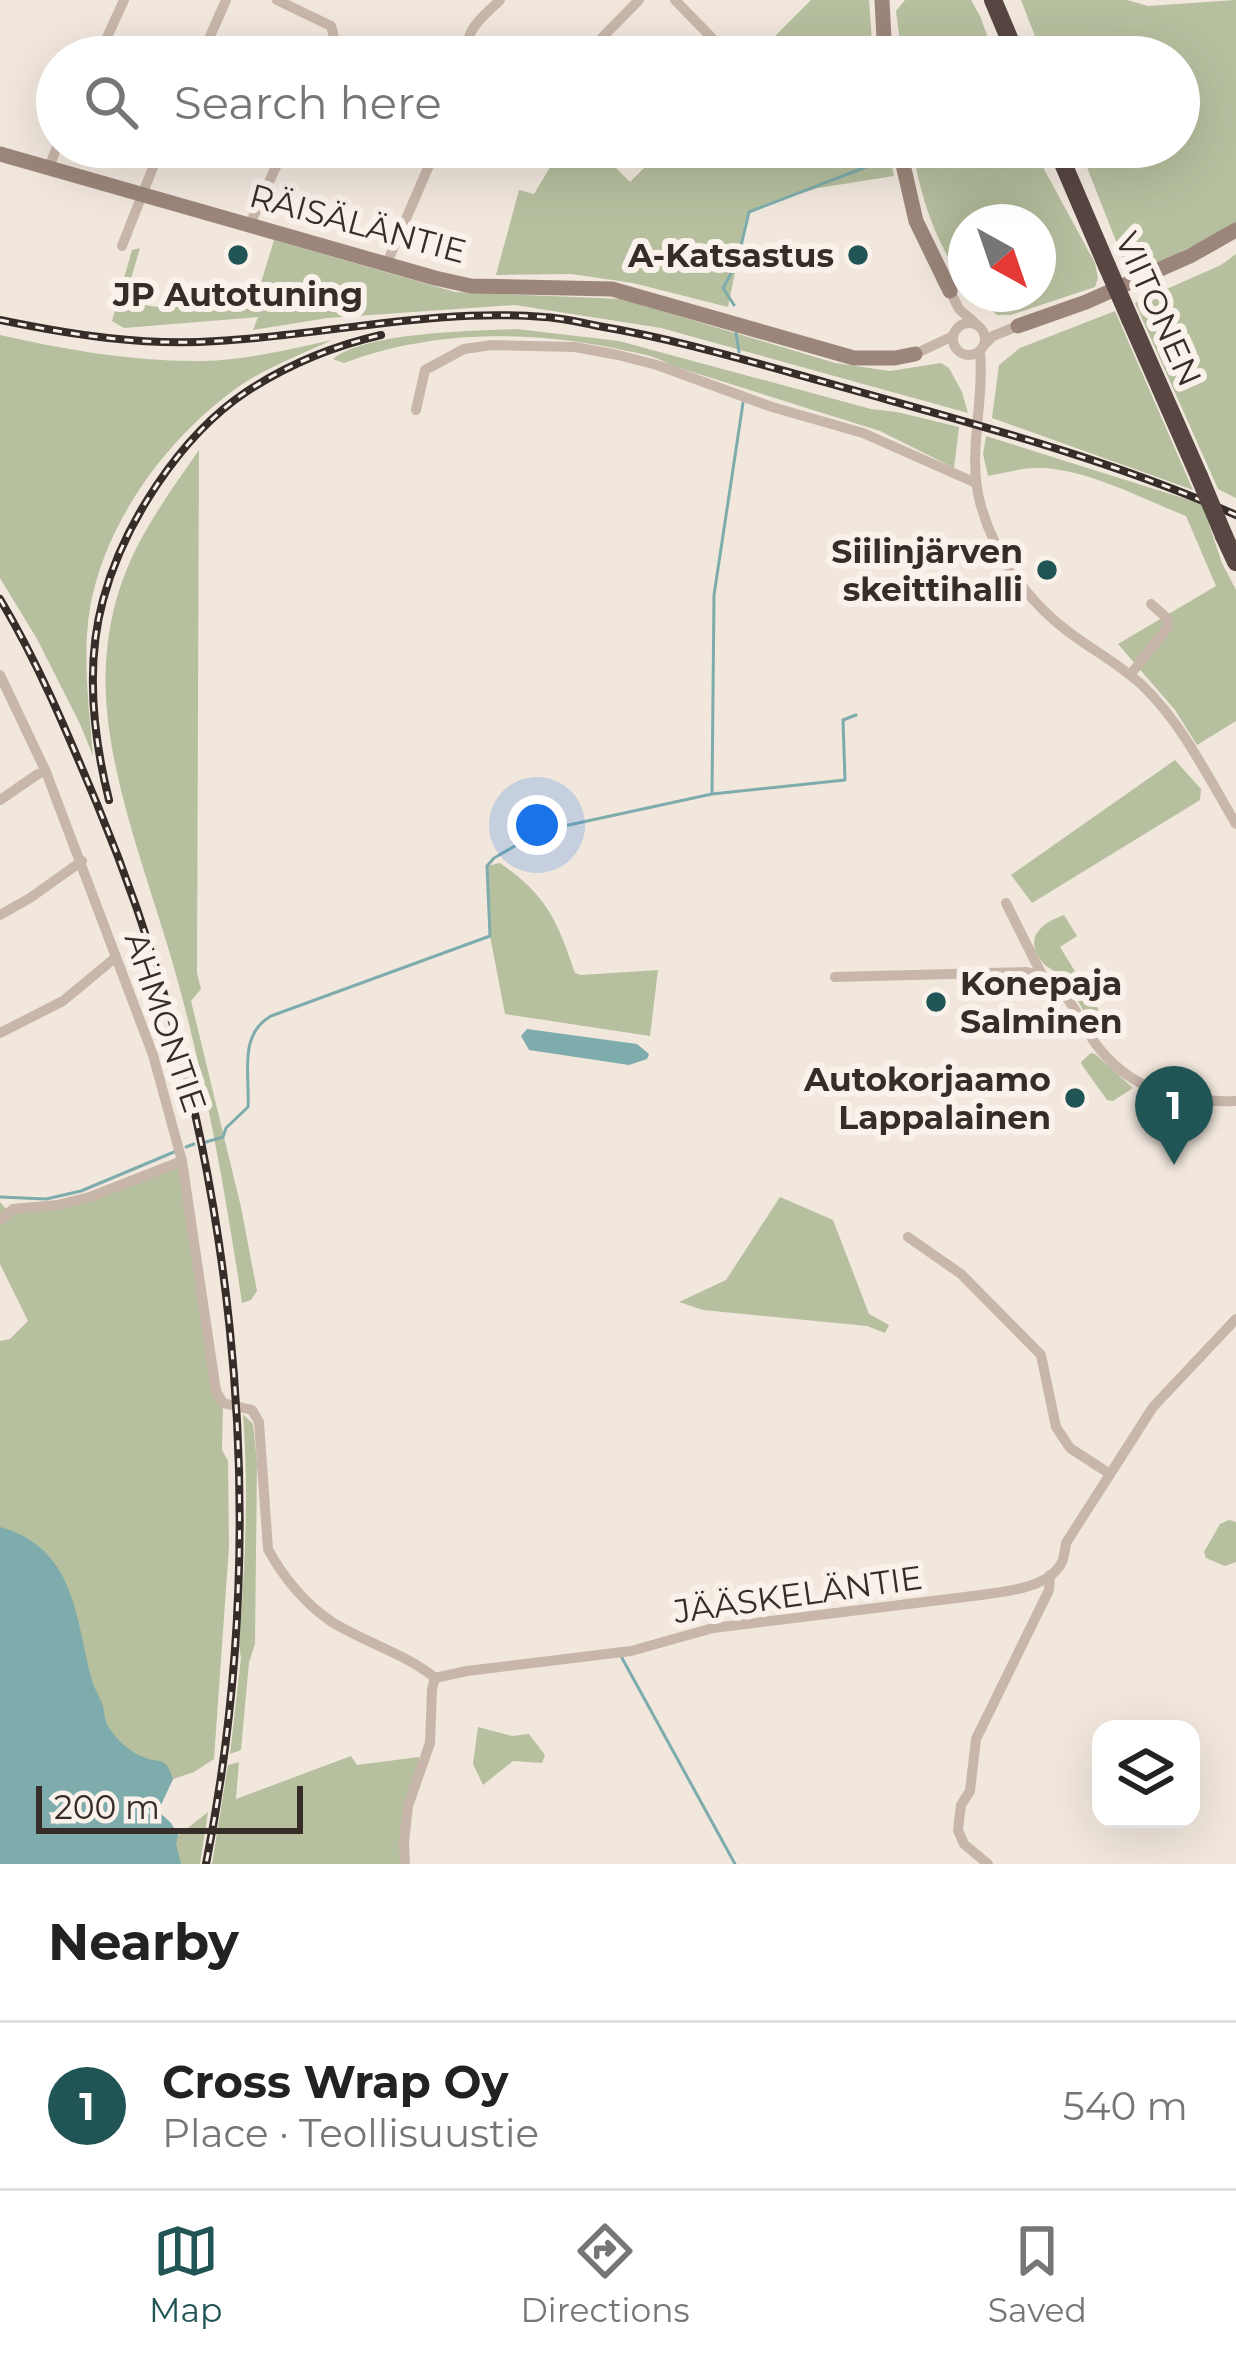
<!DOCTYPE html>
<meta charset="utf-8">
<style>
body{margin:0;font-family:Montserrat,sans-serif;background:#f2f2f2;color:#222}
.controls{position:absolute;right:36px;bottom:36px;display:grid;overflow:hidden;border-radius:24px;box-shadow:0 12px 48px #0002}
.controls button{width:108px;height:108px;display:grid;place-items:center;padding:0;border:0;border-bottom:3px solid #e0e0e0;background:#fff;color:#222;font:60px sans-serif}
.compass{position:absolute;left:948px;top:204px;width:108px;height:108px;border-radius:50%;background:#fff;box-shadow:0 12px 48px #0002;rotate:140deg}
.scale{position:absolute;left:36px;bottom:30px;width:267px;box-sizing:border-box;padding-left:12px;border:6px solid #362d29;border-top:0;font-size:33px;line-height:42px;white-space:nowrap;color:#362d29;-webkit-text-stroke:9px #f9f1ea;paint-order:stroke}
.you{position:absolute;left:537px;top:825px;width:42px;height:42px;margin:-30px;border:9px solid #fff;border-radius:50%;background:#1a73e8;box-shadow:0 0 0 18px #1a73e833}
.badge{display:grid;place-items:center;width:78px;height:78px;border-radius:50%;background:#215455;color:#fff;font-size:39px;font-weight:700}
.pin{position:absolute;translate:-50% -99px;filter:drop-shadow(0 3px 6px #0008)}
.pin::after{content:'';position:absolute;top:63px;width:42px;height:36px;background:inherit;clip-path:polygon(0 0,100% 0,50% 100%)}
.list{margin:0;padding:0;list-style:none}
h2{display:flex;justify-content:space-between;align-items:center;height:156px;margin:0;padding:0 48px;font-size:51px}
h2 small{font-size:39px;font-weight:400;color:#767676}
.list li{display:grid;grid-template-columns:78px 1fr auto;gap:36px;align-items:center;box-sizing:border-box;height:168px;padding:0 48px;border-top:3px solid #e0e0e0}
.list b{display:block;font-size:45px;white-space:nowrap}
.list p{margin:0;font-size:39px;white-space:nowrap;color:#767676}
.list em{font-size:39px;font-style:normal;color:#767676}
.icon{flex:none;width:66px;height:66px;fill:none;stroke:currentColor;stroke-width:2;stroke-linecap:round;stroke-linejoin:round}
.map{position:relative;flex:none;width:1236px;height:1864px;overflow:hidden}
.search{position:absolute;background:#fff;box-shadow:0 12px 48px #0002;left:36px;right:36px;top:36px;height:132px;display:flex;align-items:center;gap:30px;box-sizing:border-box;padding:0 42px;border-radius:66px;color:#767676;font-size:45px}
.sheet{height:324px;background:#fff}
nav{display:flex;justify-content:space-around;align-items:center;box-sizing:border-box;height:168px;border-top:3px solid #e0e0e0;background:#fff;font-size:33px;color:#767676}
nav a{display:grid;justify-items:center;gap:6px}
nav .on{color:#215455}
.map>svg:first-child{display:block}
</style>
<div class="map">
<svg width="1236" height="1864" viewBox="0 0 1236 1864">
<rect width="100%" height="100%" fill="#f1e7dd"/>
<!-- green -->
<g fill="#b6bf9e">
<path d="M811 0H869L873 57H754Z"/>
<path d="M905 0H971L980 16 995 57H902L896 11Z"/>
<path d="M1021 0H1127L1148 6 1236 0V224L1139 273 1127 269 1079 147H1179V57H1043Z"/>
<path d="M562 147H595L630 182 665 147H888L894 176 818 188 758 207 749 212 745 223 728 307 633 283 571 274 496 275 519 190 534 194Z"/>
<path d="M912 147H1032L1095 263 1098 278 1095 287 1011 315H997L973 294H1038V222H966V285C935 243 921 198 912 147Z"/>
<path d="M274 240 455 292 622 299 835 363 890 371 941 363 949 368 962 392 968 413 661 328 515 305 328 318 253 330 258 317 124 328 112 321 132 250 140 248 126 296C160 316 170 302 203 303 219 303 237 307 253 309Z"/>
<path d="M1236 254V498L1218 489 1135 303 1221 265Z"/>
<path d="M1115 311 1193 490 992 418 999 365 1020 348Z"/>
<path d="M517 329 619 341 871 409 897 412 959 427 954 468 880 431 670 365C655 355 636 353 618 349 529 330 430 330 344 363L333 359C366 332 473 331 517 329Z"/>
<path d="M0 335C67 350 134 362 203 361 246 360 291 349 332 340 302 354 268 367 241 385 169 435 105 521 90 608 82 656 89 708 93 756L80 724 37 639 0 578Z"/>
<path d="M986 436 1202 504 1222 563 1236 590V721L1197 745 1175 710 1118 644 1216 586 1186 516C1143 499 1099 475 1053 469 1032 465 1009 472 988 476L983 454Z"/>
<path d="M199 450 197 973 201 989 191 1001 241 1207 257 1291 251 1300 242 1303C226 1195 207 1088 178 982 152 884 100 765 106 663 112 571 149 522 199 450Z"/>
<path d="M1175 760 1201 789 1200 800 1032 903 1011 875Z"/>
<path d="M500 863C547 896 557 920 575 973L581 975 658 970 650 1036 505 1014 490 936 487 866Z"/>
<path d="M1064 915 1077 936 1060 947 1106 1022 1092 1027C1083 1011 1074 990 1061 976 1058 973 1049 968 1045 965 1022 940 1039 924 1064 915Z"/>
<path d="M1091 1053 1095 1054 1133 1088 1113 1101 1107 1100 1082 1065 1081 1062Z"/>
<path d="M182 1161 223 1403 222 1450 228 1461 229 1546 214 1759 194 1772 173 1779 158 1811 179 1835 208 1812 200 1864H115L0 1662V1341L10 1339 28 1321 0 1264V1202L6 1209 57 1205Z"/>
<path d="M780 1197 833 1220 869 1314 889 1325 885 1333 867 1326 703 1310 679 1302 726 1280Z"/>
<path d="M243 1414 253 1424 257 1462 255 1644 249 1662 241 1750 230 1754 241 1658 239 1646C245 1568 249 1492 243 1414Z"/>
<path d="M1229 1520 1236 1522V1562L1225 1566 1206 1558 1204 1552 1220 1524Z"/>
<path d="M478 1727 512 1736 529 1734 545 1755 542 1763 513 1761 483 1785 473 1764Z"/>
<path d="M351 1756 357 1765 419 1757V1773L416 1780 405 1864H212L228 1765 239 1762 236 1799Z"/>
</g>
<!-- water -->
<g fill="#7eacac">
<path d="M527 1029 637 1044 649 1054 647 1059 629 1065 529 1050 521 1036Z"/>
<path d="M0 1527C74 1548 75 1613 91 1677 93 1686 98 1694 102 1703 105 1712 104 1722 110 1729 118 1741 132 1754 146 1758 149 1760 161 1760 164 1763 168 1765 171 1774 173 1779L158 1811 171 1823 178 1835 176 1844 181 1864H0Z"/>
</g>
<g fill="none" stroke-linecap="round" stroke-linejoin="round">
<!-- stream -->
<g stroke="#7eacac" stroke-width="3">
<path d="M734 305 723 288 737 263 749 212 879 162"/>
<path d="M736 333 739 352"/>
<path d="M712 794 714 595 743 403"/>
<path d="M206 1142 223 1137 226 1128 248 1107C250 1074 238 1035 271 1016L490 936 487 866 494 858 541 831 712 794 845 780 843 720 856 715"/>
<path d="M186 1147 194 1144"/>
<path d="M0 1197 46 1199 81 1191 174 1152"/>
<path d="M622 1658 735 1864"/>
</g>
<!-- street -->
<g stroke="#c8b6aa" stroke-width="10">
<path d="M277 0 331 26 334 37 325 57"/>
<path d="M675 0 712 38"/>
<path d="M98 57 124 0"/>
<path d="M201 57 226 0"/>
<path d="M470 57C461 31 483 17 500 0"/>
<path d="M583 57 639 0"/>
<path d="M49 167 57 147"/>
<path d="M250 224 285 147"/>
<path d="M122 246 161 147"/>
<path d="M387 263 437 147"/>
<path d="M950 291 959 309 975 323"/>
<circle cx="969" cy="339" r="16"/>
<path d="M985 344 993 336 1018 326"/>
<path d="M980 351C985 404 966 455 981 506 995 556 1028 602 1070 633 1094 651 1121 665 1144 687 1183 725 1208 777 1236 824"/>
<path d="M915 354 953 336"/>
<path d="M416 410 425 370 464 349 492 345 575 347 618 355 657 365 772 407 863 433 976 483"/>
<path d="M0 675 46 772 153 1055 182 1161 216 1391 223 1403 252 1410 259 1422 268 1549C282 1576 306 1605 332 1622 366 1643 404 1653 435 1678"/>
<path d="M1130 675 1167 628 1168 619 1151 604"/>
<path d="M0 800 38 774 46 772"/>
<path d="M1006 903 1042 975"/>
<path d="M0 915 30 898 82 861"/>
<path d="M835 977 1026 972C1066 979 1074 1012 1095 1043 1130 1091 1180 1103 1236 1101"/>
<path d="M0 1033 63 1001 116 957"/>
<path d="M0 1220 13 1209 57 1205 90 1197 182 1161"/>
<path d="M908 1237 961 1274 1041 1355 1056 1427 1070 1448 1110 1474"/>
<path d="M435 1678 467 1671 631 1651 713 1628 973 1596C1000 1592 1048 1590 1062 1562 1063 1561 1066 1545 1066 1543L1153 1407 1236 1319"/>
<path d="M405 1864 404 1843 408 1806 430 1743 432 1689 435 1678"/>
<path d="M988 1864 964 1844 958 1830 961 1805 970 1791 976 1739 1049 1590 1050 1575"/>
</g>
<!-- secondary -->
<g stroke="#9c867b" stroke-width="15">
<path d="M882 0 885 57"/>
<path d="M899 147 916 221 950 291"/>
<path d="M0 154 435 278 471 286 612 289 854 358H895L915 354"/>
<path d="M1018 326 1086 302 1190 256 1236 230"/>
</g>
<!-- highway -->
<g stroke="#574641" stroke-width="18">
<path d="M993 0 1017 57"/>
<path d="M1056 147 1107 266"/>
<path d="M1130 319 1199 476"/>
<path d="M1224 536 1236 562"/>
</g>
<defs>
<g id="rail">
<path d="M0 320C72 335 143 346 217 341 327 335 433 308 544 317 562 318 580 322 598 326 676 339 752 362 828 383 966 422 1105 457 1236 515"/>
<path d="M0 599C39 664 68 735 97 804 235 1136 276 1511 206 1864"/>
<path d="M109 800C93 736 85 666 103 600 123 525 180 436 246 392 287 365 333 346 381 335"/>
</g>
</defs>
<!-- rail casing -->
<use href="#rail" stroke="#362d29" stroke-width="8"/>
<!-- rail -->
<use href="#rail" stroke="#f9f1ea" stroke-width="3" stroke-dasharray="9" stroke-linecap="butt"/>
<!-- highway-bridge -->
<g stroke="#574641" stroke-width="18">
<path d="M1107 266 1130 319"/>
<path d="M1199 476 1224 536"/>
</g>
</g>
<!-- markers -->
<g fill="#215455" stroke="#f9f1ea" stroke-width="4.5">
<circle cx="238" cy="255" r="12"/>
<circle cx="858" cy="255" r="12"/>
<circle cx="1047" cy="570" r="12"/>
<circle cx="936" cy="1002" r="12"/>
<circle cx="1075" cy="1098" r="12"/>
</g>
<g text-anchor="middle" stroke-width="12" stroke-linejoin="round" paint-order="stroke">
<!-- street labels -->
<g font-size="33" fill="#362d29" stroke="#f9f1ea">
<text transform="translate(358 223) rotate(15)" y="12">RÄISÄLÄNTIE</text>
<text transform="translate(1159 309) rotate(66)" y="12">VIITONEN</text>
<text transform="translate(166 1022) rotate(71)" y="12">AHMONTIE</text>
<text transform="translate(798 1594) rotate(-8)" y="12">JÄÄSKELÄNTIE</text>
</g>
<!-- poi labels -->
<g font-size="33" font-weight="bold" fill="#362d29" stroke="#f9f1ea" text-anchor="end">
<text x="834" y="267">A-Katsastus</text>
<text x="238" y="306" text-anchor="middle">JP Autotuning</text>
<text x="1023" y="563">Siilinjärven<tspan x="1023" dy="38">skeittihalli</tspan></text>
<text x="960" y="995" text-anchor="start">Konepaja<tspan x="960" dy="38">Salminen</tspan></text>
<text x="1051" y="1091">Autokorjaamo<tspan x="1051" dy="38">Lappalainen</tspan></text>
</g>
</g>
</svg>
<div class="controls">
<button><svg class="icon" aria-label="layers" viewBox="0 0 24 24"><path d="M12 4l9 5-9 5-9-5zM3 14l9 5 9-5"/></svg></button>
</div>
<svg class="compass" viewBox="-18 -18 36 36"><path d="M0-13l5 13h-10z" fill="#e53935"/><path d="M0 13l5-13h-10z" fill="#767676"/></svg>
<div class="scale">200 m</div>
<div class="you"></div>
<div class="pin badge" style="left:1174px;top:1165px">1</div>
<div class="search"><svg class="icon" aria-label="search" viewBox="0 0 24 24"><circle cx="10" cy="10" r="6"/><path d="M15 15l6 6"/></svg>Search here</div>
</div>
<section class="sheet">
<h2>Nearby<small></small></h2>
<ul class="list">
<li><span class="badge">1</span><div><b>Cross Wrap Oy</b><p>Place · Teollisuustie</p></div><em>540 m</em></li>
</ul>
</section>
<nav>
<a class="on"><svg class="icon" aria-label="map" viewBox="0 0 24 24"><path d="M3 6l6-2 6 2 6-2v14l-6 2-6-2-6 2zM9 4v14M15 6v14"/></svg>Map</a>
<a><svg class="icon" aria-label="directions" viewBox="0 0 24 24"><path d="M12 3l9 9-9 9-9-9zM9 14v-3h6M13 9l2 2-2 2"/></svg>Directions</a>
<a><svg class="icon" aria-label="saved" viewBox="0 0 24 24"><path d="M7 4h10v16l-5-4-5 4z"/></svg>Saved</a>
</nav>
